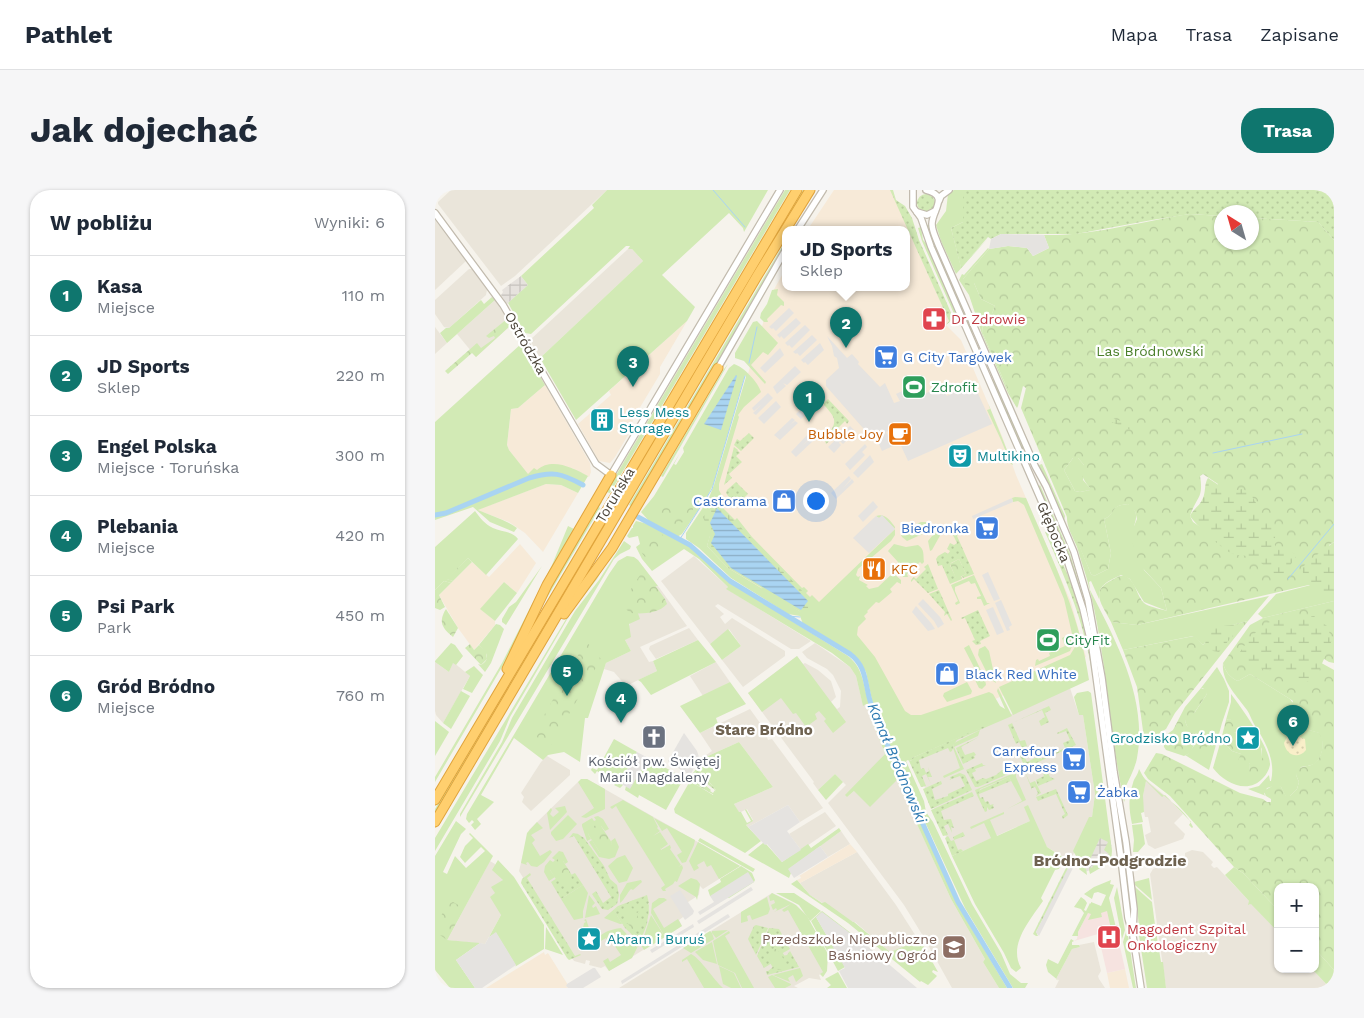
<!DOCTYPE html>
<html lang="pl">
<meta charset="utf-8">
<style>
body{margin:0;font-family:"Work Sans",sans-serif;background:#f6f6f7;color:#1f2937}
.controls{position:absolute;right:15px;bottom:15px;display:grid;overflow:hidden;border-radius:10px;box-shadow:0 1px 4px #0004}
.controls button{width:45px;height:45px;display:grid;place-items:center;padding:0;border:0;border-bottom:1px solid #e0e1e3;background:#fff;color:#1f2937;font:25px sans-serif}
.compass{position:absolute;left:779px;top:15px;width:45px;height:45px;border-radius:50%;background:#fff;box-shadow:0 1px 4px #0004;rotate:323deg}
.you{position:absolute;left:380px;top:310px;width:18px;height:18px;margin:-12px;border:4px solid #fff;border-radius:50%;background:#1a73e8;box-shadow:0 0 0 8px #1a73e833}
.badge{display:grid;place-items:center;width:32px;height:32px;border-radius:50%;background:#0f766e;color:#fff;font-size:16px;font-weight:700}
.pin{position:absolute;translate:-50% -41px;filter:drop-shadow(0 1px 2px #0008)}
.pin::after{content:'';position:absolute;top:26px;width:18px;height:15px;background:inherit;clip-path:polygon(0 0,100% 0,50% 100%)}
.popup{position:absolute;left:347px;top:36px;width:128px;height:65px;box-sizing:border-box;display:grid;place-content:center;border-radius:10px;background:#fff;filter:drop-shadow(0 1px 4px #0005);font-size:16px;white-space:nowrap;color:#747a83}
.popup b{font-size:19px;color:#1f2937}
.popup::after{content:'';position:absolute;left:50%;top:100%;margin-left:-10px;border:10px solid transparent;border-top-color:#fff}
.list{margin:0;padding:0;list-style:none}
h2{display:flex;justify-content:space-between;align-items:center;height:65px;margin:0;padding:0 20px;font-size:21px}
h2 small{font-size:16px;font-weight:400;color:#747a83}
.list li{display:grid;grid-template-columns:32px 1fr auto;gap:15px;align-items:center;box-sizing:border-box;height:80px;padding:0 20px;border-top:1px solid #e0e1e3}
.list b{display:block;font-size:19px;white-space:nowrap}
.list p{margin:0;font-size:16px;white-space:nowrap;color:#747a83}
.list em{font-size:16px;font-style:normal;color:#747a83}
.map{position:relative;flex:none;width:899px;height:798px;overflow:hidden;border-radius:20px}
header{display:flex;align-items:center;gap:30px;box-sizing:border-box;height:70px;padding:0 25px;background:#fff;border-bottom:1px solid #e0e1e3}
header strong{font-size:24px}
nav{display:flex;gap:28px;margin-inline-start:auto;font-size:18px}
.intro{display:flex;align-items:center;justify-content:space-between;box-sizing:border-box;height:120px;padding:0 30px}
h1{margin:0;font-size:35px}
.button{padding:12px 22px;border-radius:20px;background:#0f766e;color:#fff;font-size:18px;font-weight:700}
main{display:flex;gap:30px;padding:0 30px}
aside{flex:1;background:#fff;border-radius:20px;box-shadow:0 1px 4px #0004}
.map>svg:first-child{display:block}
</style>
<header>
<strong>Pathlet</strong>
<nav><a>Mapa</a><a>Trasa</a><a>Zapisane</a></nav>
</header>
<div class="intro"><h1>Jak dojechać</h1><a class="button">Trasa</a></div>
<main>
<aside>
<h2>W pobliżu<small>Wyniki: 6</small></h2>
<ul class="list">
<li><span class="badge">1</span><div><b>Kasa</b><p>Miejsce</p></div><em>110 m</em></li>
<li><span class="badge">2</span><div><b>JD Sports</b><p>Sklep</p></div><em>220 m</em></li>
<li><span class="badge">3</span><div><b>Engel Polska</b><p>Miejsce · Toruńska</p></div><em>300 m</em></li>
<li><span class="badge">4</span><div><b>Plebania</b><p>Miejsce</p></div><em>420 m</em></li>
<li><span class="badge">5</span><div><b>Psi Park</b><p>Park</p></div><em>450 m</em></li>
<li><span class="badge">6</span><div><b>Gród Bródno</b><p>Miejsce</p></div><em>760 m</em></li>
</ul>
</aside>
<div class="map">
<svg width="899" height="798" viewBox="0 0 899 798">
<defs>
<pattern id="industrial-grid" width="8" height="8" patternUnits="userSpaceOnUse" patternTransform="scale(1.25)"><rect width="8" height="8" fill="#e6e2dd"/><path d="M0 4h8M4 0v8" fill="none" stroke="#c7c3be"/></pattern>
<pattern id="forest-crowns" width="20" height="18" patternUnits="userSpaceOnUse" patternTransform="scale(1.25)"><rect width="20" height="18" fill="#d2eab5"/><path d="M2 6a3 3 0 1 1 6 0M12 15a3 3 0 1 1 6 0" fill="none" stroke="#b6ca9c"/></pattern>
<pattern id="wetland-marsh" width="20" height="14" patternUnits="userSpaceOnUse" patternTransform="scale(1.25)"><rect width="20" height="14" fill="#d2eab5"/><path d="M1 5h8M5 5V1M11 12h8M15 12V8" fill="none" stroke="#b6ca9c"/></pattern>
<pattern id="sand-dots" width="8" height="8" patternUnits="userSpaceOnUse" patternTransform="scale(1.25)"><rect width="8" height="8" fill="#f9efc9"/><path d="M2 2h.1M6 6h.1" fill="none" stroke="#d7cead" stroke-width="1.8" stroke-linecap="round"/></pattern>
<pattern id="garden-dots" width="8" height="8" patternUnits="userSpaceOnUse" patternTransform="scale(1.25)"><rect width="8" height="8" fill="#d2eab5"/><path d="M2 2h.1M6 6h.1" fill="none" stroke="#b6ca9c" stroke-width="1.8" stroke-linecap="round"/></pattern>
<pattern id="water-rules" width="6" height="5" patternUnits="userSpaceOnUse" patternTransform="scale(1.25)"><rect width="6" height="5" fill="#a9d4f2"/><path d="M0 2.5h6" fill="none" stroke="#8caec5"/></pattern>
</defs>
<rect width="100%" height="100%" fill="#f6f3ec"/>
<!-- residential -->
<g fill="#eae5da">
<path d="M16 0H172L80 86 66 96 3 14V12Z"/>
<path d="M0 30 31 71 0 100Z"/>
<path d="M193 59H197L208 71 105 168 95 150Z"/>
<path d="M34 79H37L52 100 51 105 14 138 9 137 0 124V110Z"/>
<path d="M60 110 76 135 41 167 22 144Z"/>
<path d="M0 137 12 153 0 164Z"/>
<path d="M259 366 293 397 292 399 376 451 364 459H356L283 414 280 416 289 424 285 427 290 434 297 428 350 461V466L308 497 287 470 306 456 294 439 275 454 226 391Z"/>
<path d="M223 396 252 436 205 457 214 472 218 471 222 481 191 496 179 482 169 479 171 473 196 461 190 450 200 415 208 397Z"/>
<path d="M254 438 263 450 221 469 214 459 215 456Z"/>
<path d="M380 453 415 477 421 486 428 515 431 514 450 564 412 607 419 601 462 589 516 709 550 769 548 772 564 798H517L488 746 469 715 393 613 411 595 400 584 383 600 378 593 379 592 313 503 362 466 368 474 370 473 383 480 396 491 401 507 396 512 402 519 405 517 406 501 398 485 392 479 372 468 367 462Z"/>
<path d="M0 472 14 482 18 472 35 486 8 533 1 525 0 521Z"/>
<path d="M281 472 295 492 268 506 255 486Z"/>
<path d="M635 498 644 525H648L660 604 657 627 635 671 612 657 595 631 519 665 477 568Z"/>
<path d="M315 519 333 544 331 545 333 550 337 549 388 618 365 632 353 615 313 637 311 635 318 630 312 619 304 623 299 614 338 597 304 552 264 570 277 561 265 543Z"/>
<path d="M112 566 135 580V585L96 621 87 612 89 607 86 603 106 572Z"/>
<path d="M152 589 305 676 268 699 265 696 264 705 253 712 248 727 244 730 247 736 174 781 170 776 166 778 154 775 155 771 151 770 150 774 139 771 84 681 94 640 143 592Z"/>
<path d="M711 590 734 609 748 624 739 633 750 644 748 649 720 659 713 655 710 645 716 642 713 627H710L708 616V606Z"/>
<path d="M390 622 401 636 366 660 354 644Z"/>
<path d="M406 641 415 654 393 667 385 656Z"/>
<path d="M757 660 768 662 778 672 776 675 779 678 782 677 814 711V715L816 713 843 742V779H877L895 798H731L715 684 718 679 741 668 747 674 749 671 748 667 750 666V663Z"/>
<path d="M422 662 461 715 484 751 455 762 420 732H418L375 705 365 693Z"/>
<path d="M55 671 60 674 68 690 60 703 66 725 50 754 12 750Z"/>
<path d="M337 703 358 713 372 726 391 780 384 785 386 790 374 788 359 796 363 798H184Z"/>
<path d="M659 752 666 781 663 786 664 789 670 798H620L624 790 621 789 637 759 645 757 644 755Z"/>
</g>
<!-- commercial -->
<g fill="#f7ead8">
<path d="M399 0H456L514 131 511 135 526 150 567 246 581 285 636 412 651 467 466 553 433 478 407 450 290 380 266 327 278 312 316 173 337 103 351 78V97H471V39H373Z"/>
<path d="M252 131 225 177V184L198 229 196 240 180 267 175 273 164 271 143 234 176 205 174 201Z"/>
<path d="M110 195 155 273 156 282 154 287 137 278 102 280 93 285 74 260 72 255 76 219 83 218Z"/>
<path d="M111 294 126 295 143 303 108 362 90 343 74 332 42 320Z"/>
<path d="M85 354 101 373 82 403 69 392 46 419 60 431V435L39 460 23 438 4 405 37 372 54 387Z"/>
<path d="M415 654 422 662 365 693 362 690 366 688 365 686 361 688Z"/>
<path d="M109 762 110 765 113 763 133 795 131 796 133 798H51Z"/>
<path d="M690 779 694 798H675L672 783Z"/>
</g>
<!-- industrial -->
<g fill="url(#industrial-grid)">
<path d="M86 86 93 95 72 114 66 105 68 102 67 100Z"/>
<path d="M666 645 675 649 677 659 669 675 650 682 649 680Z"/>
</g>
<!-- medical -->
<path fill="#f6e3e0" d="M675 712 690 779 672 783 663 744 639 751 642 749 643 742 653 723 655 713 666 719Z"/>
<!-- grass -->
<g fill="#d2eab5" fill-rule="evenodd">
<path d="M172 0H333L309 42 308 38 294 23 227 85 260 117 252 131 141 230 105 168 208 71 197 59H193L195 56H191L96 144 90 143 73 113 93 95 86 86 159 18 157 15Z"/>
<path d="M350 0H355L175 303 171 302Z"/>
<path d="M368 0H370L333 59 0 623V619L317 83Z"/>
<path d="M519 0H528V32L516 38 526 77 554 47 521 84 506 51 501 35 511 21 513 4Z"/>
<path d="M491 35H495L540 142 536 143 497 54Z"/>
<path d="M486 37 488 50 491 53 520 120V126L487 51 483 38Z"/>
<path d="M351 50V53L310 127 198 317 194 315Z"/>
<path d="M553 58 554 59 528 89 539 93 546 109 560 116 556 126 547 133 548 144 574 202 583 216 582 218 573 203 547 144 534 105 524 90 527 84 529 85Z"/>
<path d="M343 99 342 105 349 112V116L346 115 332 129 333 132H329L325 128 326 123 332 114 337 100Z"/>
<path d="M57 107 60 110 12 153 5 143 11 138H14L46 110 49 114Z"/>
<path d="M322 131 343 153 333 165 328 162 316 175 331 192 330 194 309 171 300 168V163L318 132Z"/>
<path d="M86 154 110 195 83 218 76 219 72 255 74 260 93 284 99 278 102 280C117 267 138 278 153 286L143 303 126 295 111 294 43 320C56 326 70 329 82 338L79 342 55 332 38 317 0 330V232Z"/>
<path d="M293 174 228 287 226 286 289 179Z"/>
<path d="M299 174C309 177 323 192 326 202L309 217 303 225 304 227 284 294V300L287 306 281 311 280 314H284L300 330 302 328 317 347 367 398 369 397 373 401 371 403 375 407 377 405 384 412 460 339 447 326 444 328 441 326C450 323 455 330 460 337V345L456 351 423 379 421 385 423 387 425 386 424 390 433 395 431 396 434 399 443 397 458 383 466 390V394L462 392 455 399 457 402 444 413 441 412 432 421 433 422 429 426 431 429 423 437 422 445 440 467 470 521 476 525H486L554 502 558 504 565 516 570 519 562 501 563 498 577 526 556 535 555 534 477 568V570L474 571 473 570 471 571 489 611 491 622 498 632 537 714 566 763 575 784 586 793H593L590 798H578L530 718 445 535 438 515 431 482 424 470 415 462 368 434 365 426 353 424 296 388 264 358 251 349V343L273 310 279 295 311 187 310 185 278 295 271 309 247 344 242 347 214 331 206 322 219 306 245 263 239 274 241 275 249 262 248 258 294 178ZM275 346 366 422 293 378 272 356Z"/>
<path d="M553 213 578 275 576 274 566 250 552 220 555 219Z"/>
<path d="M638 268H643L649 275 648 290 655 298V300L645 302 640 301 629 280Z"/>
<path d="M607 274 630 326 629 332 604 275Z"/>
<path d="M605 295 635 364 648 407 603 297Z"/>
<path d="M158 307 71 470 0 592V587L67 473 117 375 133 336 139 339Z"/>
<path d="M580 307 591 308C617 369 645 424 654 490L578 525 564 497 635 465 640 457 629 409 589 315 583 311 578 312 577 308Z"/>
<path d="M165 311 167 312 164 317 165 318 90 445 106 412Z"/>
<path d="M693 314C703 319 702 328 699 336L709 380 726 398 732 421 709 412 695 389 686 385C674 391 663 394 664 409L656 391 654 392 655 400C681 451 713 509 702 568 700 579 694 589 689 600L693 602 689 612C673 537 672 460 651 386 648 377 645 367 642 357 638 347 631 337 632 325L656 384 659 386 673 379 676 363 669 329C682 324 672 316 693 314Z"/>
<path d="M40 321C45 328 50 334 58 338 66 342 78 341 83 349L51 385 33 368 12 389 18 391 16 393 9 391 0 400V357Z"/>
<path d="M201 331 213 334 253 355 293 391 413 466C428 478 428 493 433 510 435 519 439 528 442 537L523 715 572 798H564L548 772 550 769 516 709 462 590 435 617 419 601 412 607 410 605 450 564 431 514 428 516 421 486 415 477 397 463 291 399 293 397 264 369 249 359 217 381 207 369 201 357 205 354 203 346 194 348 192 346 197 338H198V336Z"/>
<path d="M486 332H491L494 335V340L492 342 472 351 467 347 466 345 469 340Z"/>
<path d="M515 335 516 341 507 342 497 360 495 361 493 351 502 340Z"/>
<path d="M189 351 196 356 195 359 185 364 179 369 25 627V624L67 552 77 528 140 421 164 390Z"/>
<path d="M459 354 471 357 483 355C490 359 488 366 489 372L487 374 485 372 472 384 473 387H468L463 380V372L453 361Z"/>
<path d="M192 366 199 367 203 370 223 396 208 397 200 415 205 429 194 434 196 447 190 450 196 461 171 473 153 528H150L145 572 129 562 113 565 108 570 79 548 46 605 59 612 42 629 46 634 40 640 36 635 39 632 37 630 34 633 31 629 32 624 174 384 183 371Z"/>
<path d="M174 368 162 389 137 421 75 527 65 551 0 661V648L140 414Z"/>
<path d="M107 376 71 435 67 432V429L74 417 81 412Z"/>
<path d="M539 385 552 413H555L549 416 546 409H542V407L546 406 540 393 536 394 534 391 520 397V401L525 413 521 415 520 413 523 411 516 395Z"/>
<path d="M899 389V411L828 428 823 424 841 404Z"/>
<path d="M69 392 82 403 60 431 45 419Z"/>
<path d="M834 406 813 431 781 439 768 455 758 446 688 460 676 432 702 435Z"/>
<path d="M61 434 65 435 69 439 56 473 50 482 43 474 46 475C57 468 51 462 44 455Z"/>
<path d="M293 439 306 456 287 470 275 454Z"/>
<path d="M631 446 636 450 637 456 635 461 600 476 601 470 603 469 604 471 615 466 614 463 630 456 627 448Z"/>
<path d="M263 450 281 472 216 505 206 492 203 490 222 481 218 471Z"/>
<path d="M16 453 20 455 28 466 21 475 18 473 14 482 0 472V471Z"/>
<path d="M534 455 550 489 551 495 547 499 544 498 539 488 543 485 529 458Z"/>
<path d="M550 456 554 461 561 493 555 489 543 465 544 459Z"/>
<path d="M362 466 411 532 398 543 389 531 391 529 384 521 380 524 382 529 371 537 361 523 358 524 346 508 327 522 313 503Z"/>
<path d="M788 473C790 481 795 488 803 491L815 484 855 509C861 516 863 527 860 536L885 543C890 551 888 569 879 574 875 576 870 576 866 577L861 585 864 592 862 599 855 606 851 607 846 597 839 596 832 598 829 604 831 606 813 599 824 596 834 585 835 591H836C841 570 830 551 819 534 816 529 815 524 812 520 802 506 786 491 788 473Z"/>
<path d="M39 476 48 485 37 503 28 499 35 486 30 482Z"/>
<path d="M782 477 789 489 794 501V512L787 533 774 580 750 565 753 564 767 545H762L752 536 750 531 760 522 772 504 768 498H766Z"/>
<path d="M295 492 311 514 281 528 283 534 265 543 245 516Z"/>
<path d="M532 492 537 501 536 504 512 512 508 506 509 503Z"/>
<path d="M26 501 35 506 16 539 8 533Z"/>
<path d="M653 501 656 503 677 661 676 671 674 673 655 684 654 680 655 677 657 678 660 671 663 672 668 663 673 666 674 664 669 660 673 652 665 648 651 678 652 685 644 679 645 672 638 661 654 627H657L660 604 648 525H644L639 507 642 503Z"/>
<path d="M796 504C806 517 836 559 835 575 834 580 831 585 828 588 813 605 789 593 778 578L786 550 797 561 806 564V566L815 574 814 589 827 567V559L823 552 811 545 799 542 798 531 794 529 791 530 796 512Z"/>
<path d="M0 531 14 542 0 566Z"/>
<path d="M545 540 543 546 519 557 529 579 509 588 508 586 525 578 518 558 519 553Z"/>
<path d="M179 549 202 562 185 592 188 595 185 598 179 595 181 592 174 588 172 590 171 587 168 585 165 587 166 584 162 581 160 584 156 580 157 578 162 580Z"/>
<path d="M304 552 338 597 299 614 304 622H306L312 633 316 631 310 620 311 619 318 631 311 635 326 651 310 663 240 623 239 619 255 591 278 605 281 600 261 576 264 570Z"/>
<path d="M213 568 249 588 231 620 204 605 203 608 190 600 191 596 195 598Z"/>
<path d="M704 579C706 582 707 586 710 589 725 606 749 616 758 637L757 638 754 635 756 632 730 605 727 607 711 591 708 606 709 622 706 623 708 632 697 634C694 619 693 608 698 593 699 588 703 585 704 579Z"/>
<path d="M581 582V587L591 610 572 619 587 611 574 587 545 599 542 605 540 600Z"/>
<path d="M400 584 408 592 391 610 383 600Z"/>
<path d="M146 589H152L170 599V619L151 628 146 627 159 618 143 592Z"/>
<path d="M188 610 218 627 223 637 222 638 225 641 218 646 225 642 233 654 226 659 225 657 226 660 235 655 236 658 235 659 246 675 243 677 247 675 248 678 242 692 240 691 238 694 230 699 231 701H228L226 698 230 695 185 623 181 616 177 619 175 617Z"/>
<path d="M593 615 612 657 629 668 624 679 620 680 606 708 608 711C595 730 573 755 586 778L581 782 576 778 569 763 540 714 517 666 556 648 549 633 536 639 535 637 569 622V624L555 630 562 646 595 631 589 617Z"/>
<path d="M130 616 132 622 115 640 112 623 116 618 117 620 115 624 118 627 124 622 120 618Z"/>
<path d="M133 625 142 634 128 649 121 651 116 644V642Z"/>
<path d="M163 626 168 629 174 639 170 641 166 636 153 644 156 649 152 651 147 636V634L157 628 159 631 161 630 159 627Z"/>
<path d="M219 628 260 650 259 655 251 672 247 673 242 665 247 662 232 638 227 641Z"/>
<path d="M21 631 31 639 26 644 8 682 12 684 20 666 31 678 50 661 46 657 30 673 25 667 30 656 38 648 34 644 35 643 58 666 12 750 45 753 21 770 40 798H15L0 780V666Z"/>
<path d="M102 632 108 638 96 645 100 650 97 653 105 666 115 660 117 662 109 672 102 677 96 676 93 672 91 673 92 675 86 673 92 643Z"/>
<path d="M707 634 710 654 703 662H698L699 650 697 635Z"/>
<path d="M404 638 406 641 354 679 356 683 354 688 313 665 328 653 331 654 347 672 373 654 376 658Z"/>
<path d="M180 648 184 657 180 667 174 669 164 667 154 652 157 650 165 663 177 654 176 651Z"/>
<path d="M265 648 320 679 318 682 263 651Z"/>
<path d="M263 652 305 676 284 689 276 675 272 677 269 671 262 675 264 678 259 681 254 671Z"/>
<path d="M124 661 128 662 133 672 130 674 128 671 115 680 120 687 114 691 109 682 110 676 115 670 118 672 120 670 117 668Z"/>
<path d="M190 665 198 678 192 691 184 693 173 676 182 668Z"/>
<path d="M63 670 79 687 109 735V759L78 778 81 776 61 743 54 747 66 725 55 707 60 703 56 697 68 690 57 680Z"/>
<path d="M306 676 317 683 320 690 319 692 294 708 275 706 273 700 286 692 285 689Z"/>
<path d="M799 677 808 683 843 720V742L816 714 813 715 814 711 790 685Z"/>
<path d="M256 688 262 690 265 694 262 710 261 707 243 696Z"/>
<path d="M714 688 717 710 700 695 699 692Z"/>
<path d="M206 690 207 692 198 700 196 699C192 703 190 709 185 713V705L192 693Z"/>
<path d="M362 690 375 705 387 713 390 712 418 732H419L455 762 485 750 503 782 498 780 497 782 502 786 493 795 486 791 485 792 413 733 356 694Z"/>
<path d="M676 690 675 694 679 695 674 708 681 738 676 739 672 721 666 723 667 727 653 730 656 724 653 723 643 742V746H637L649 723 646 719 639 717 646 707 650 710 652 713 649 720 651 721 655 713 656 714V712L666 716 671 705 663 702 659 703 657 709 649 704 659 697Z"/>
<path d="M148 695 153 703 148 721V728L139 730 126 709Z"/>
<path d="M682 697 690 740 687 749 679 708Z"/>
<path d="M700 697 717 712 720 735 704 737Z"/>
<path d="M337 703 361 715 372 726 393 764 392 781 388 787 385 784 388 782 353 720 349 722 347 720 356 714 339 722 342 720 341 718 338 720 336 715 340 713 339 710 335 711 334 706Z"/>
<path d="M341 703H359L386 721 375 731 364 715Z"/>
<path d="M154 705 160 713 157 716 158 718 161 716 165 724 150 728Z"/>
<path d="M212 705 214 713 212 706 196 711 179 720 187 734H185L169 728 183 716Z"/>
<path d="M332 707 335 719 333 724 317 730 315 725 312 726 313 731 306 733V722Z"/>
<path d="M224 708H229L232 710 218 719 229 738 243 729 247 736 230 747 216 723 217 713Z"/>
<path d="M387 721 421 747 381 727 410 777 403 781 376 731Z"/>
<path d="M216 725 230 747 209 760 206 755Z"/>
<path d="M151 729 155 741 157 742 161 739 163 742 159 749 154 752 147 743 149 733 151 732 149 730Z"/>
<path d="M720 736 726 772H728L731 798H712L703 739Z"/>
<path d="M111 737 128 765 110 759Z"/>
<path d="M186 738 203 756 197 768 174 781 168 771 173 768 175 772 186 765 177 752 174 754 171 748 159 755C163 744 172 740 186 738Z"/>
<path d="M692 739 700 792 701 798H698L688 752Z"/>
<path d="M293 740 281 748 277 743 279 749 256 763 248 758 275 741 277 743V741Z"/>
<path d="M294 741 295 743 290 746 319 798H307L300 783 283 775 278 751Z"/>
<path d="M636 749 639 751 637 752V755H644L645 757 637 759 621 789 624 791 613 782 611 775 613 769 623 774Z"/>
<path d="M277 752 282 774 268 770 260 762Z"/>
<path d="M880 759 899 780V798H895L877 779H880Z"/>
<path d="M256 764C265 768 279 790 288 798H269L252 769 247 772V770Z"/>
<path d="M284 776 299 783 306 798H296L288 794Z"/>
<path d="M365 778 368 786 361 792 358 785 353 788 355 792 338 785Z"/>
<path d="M403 782 412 798H392L396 795 390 789Z"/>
<path d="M337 785 356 794V795L350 798H340L333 787Z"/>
</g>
<!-- forest -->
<g fill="url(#forest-crowns)" fill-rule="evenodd">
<path d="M755 24 786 26V52H816L817 28 883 32 899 50V352L894 355 899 389 702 435 676 432C667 414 654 401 677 390 682 387 687 384 692 387 701 392 702 407 709 413 714 417 726 419 732 421L726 398 702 372 697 350 699 336 702 329 700 321 693 314C673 316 682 324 669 329L676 363 673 379 659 386 656 384 586 218 591 198 588 196 583 216H581L574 202 548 144 547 131 556 126 560 116 546 109 539 93 531 97 528 89 554 59 573 56 592 58 598 66 614 58 609 45C658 46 707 31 755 24ZM638 268H643L649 275 646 279C647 287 649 291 655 298V300L645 302 640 301 629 280ZM768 284 783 294 770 340 758 332 755 326C761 307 769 309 765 286Z"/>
<path d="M72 129 76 135 41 167 37 163 13 184 10 181 42 153 46 158 60 148 59 146 54 148 51 146Z"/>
<path d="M224 315 238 319 254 316 258 318V323C248 338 232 337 218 325L221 317Z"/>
<path d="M217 341C225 342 234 347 235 355L231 360 221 361 210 367 206 362C207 353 208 345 217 341Z"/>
<path d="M33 368 37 372 18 391 11 389Z"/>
<path d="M524 369 531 384 521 389 515 374Z"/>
<path d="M208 382 211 383 230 409 232 414C223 424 207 424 195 423L190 418 189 410 205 385Z"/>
<path d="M9 391 16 393 4 405 10 417 5 420 0 418V400Z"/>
<path d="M899 411V473L894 472 884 466 881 470 899 480V780L880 759V697H843V720L808 683 799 677 735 606 713 589 709 583 721 563 727 564 805 603 828 609 832 612H836V609L831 606 829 602 830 600 841 594 846 597 851 606H855L862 599 864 592 861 585 862 579C867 576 873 577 878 574 888 569 890 551 884 543L860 536C862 528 864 520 856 515L858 511 855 509 815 484 803 491C795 488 790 481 788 473L815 435 828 428Z"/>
<path d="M11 419 23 438 18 447C7 438 3 432 11 419Z"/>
<path d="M813 431 740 523 731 539 714 550 709 548 702 497 688 460 759 446 768 455 781 439Z"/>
<path d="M151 451 166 469 116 555 98 545Z"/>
<path d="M35 454 39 460 44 455 51 461 52 469 46 475 32 460 30 458Z"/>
<path d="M766 498 771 500 772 504 755 529 750 531 752 536C758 537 759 544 765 546L770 539 774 538 779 545C778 554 773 557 765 559L759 555 755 563 749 566 731 560 729 557 728 547 738 540 750 517Z"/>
<path d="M794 529 803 532 805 535 802 538 799 539V542L811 545 826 555 827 567 831 573 822 592 813 589 815 574 811 572 807 573 803 570 806 564 797 561 786 550 791 530Z"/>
<path d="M161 635 166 636 177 653 176 661 165 663 153 644 156 638Z"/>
<path d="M123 669 128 671 140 690 137 697H126L115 680 116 674Z"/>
<path d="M212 706 214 723 205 752 190 738 179 720 196 711Z"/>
<path d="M18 712 29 718 12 750 2 743 0 736 13 714Z"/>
<path d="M344 757 354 773 351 780 341 783 331 766 332 760Z"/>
</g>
<!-- wetland -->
<g fill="url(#wetland-marsh)">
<path d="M669 226 693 233 702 240 700 241C693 239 686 236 679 233 674 231 670 231 666 229Z"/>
<path d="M773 288 794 302 807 299 815 303 821 313 822 323 841 342 839 353 842 359 856 362 862 365 850 383 845 386C833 383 828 372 817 367 811 365 804 366 798 364 789 361 760 334 755 326 758 319 765 316 768 308 771 301 769 294 773 288Z"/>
<path d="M284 315 375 409 372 422H366L326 400 327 398 293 378 272 356 275 345 268 327 277 316Z"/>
<path d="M899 352V409C881 403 872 398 867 379L871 373Z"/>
<path d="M879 426 892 436 897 450 880 490 864 493 852 483 831 480 810 473H799C804 461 823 436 835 432 849 428 864 427 879 426Z"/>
<path d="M804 434 805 437 784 462 778 461 770 452 780 437Z"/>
</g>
<!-- sand -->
<path fill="url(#sand-dots)" d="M862 546 870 549 871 560C863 570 851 565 849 553L852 547Z"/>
<!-- garden -->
<g fill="url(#garden-dots)">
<path d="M455 0H458L461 10 470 16 477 28 484 50 517 125 518 129 511 135 514 131Z"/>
<path d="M528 0H899V50L883 32 817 28 816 22H786V26L755 24 717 30 641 44H566L556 49 553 47 526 78 516 38 528 32Z"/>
<circle cx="491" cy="13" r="9"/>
<path d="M560 188 596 273 593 274 556 190Z"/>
<path d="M393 209 414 231 412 234 410 231 398 243 400 246 391 254 390 250C401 233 404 231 389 215V213Z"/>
<path d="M314 243 319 248 306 261 299 255 302 249 305 251Z"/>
<path d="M299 257 303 260 302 262 303 261 305 263 301 266 307 272 294 284 297 288 289 295Z"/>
<path d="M301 292 313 304 300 316 291 303 292 300Z"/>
<path d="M614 341 645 414 654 452 658 488C650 434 632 392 610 342Z"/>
<path d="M524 343 522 346 539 384 528 388 527 386 531 384 524 369 516 373 515 375 521 388 526 386 527 389 515 394 507 375 503 376 501 369 503 366 510 362 513 364 515 361 512 359 515 353 519 355 522 353 518 345Z"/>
<path d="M493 374 503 399 493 403 479 389 476 392V390L479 387 481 389 491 379 489 377Z"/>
<path d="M504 400 517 430 516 431 512 424 509 426 510 422 494 404Z"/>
<path d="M543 420 555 446 545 451 546 454 541 455 537 451 540 450 530 428 527 429 526 428Z"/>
<path d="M614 516 616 520 610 523 614 532 606 536 604 531 610 527 607 520 577 533 585 551 590 550 592 556 587 558 584 552 581 554 573 535Z"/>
<path d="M556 533V535L522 550 519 554 517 561 515 562 513 558 484 570 486 579 489 578 491 583 494 581 493 577 497 587H493L496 594 491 584 487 586 491 596 486 597 474 571 477 570V568Z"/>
<path d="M632 538 641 555 590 578 583 561 593 557 594 560 588 563 592 572 604 566 606 569 630 558 628 553 635 550 631 541 623 544 622 543Z"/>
<path d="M544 547 526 557 530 565 539 562 541 565 539 566 540 568 528 574 521 558Z"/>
<path d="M547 573 548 575H551L540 579 541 581 537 583 541 591 548 588 551 589 561 585 567 580H571L573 584 543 597H540L531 580Z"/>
<path d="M612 573 615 576 612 580 615 587 620 589 603 596 601 590 609 586 606 578 591 584 595 593 600 591 606 603 601 606 603 603 600 597 597 598V600L590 582Z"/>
<path d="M262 578 281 600 279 605 255 591 257 584 276 600 275 601 278 603 280 600 258 583Z"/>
<path d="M525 583 530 585 537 600 496 619 488 599 506 591 507 594 497 599 500 610 513 606V604L530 596 525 586 514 590H516L515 587Z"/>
<path d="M574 587 576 591 544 604 545 608 548 607 550 612 553 611 555 615 559 614 558 615 559 618 554 620 552 617V621L550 622 542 605 543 601Z"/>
<path d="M621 599 633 625 628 629 627 626 630 624 621 604 603 611 601 607Z"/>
<path d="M537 602 539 606 506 621 509 630 516 629 519 638 516 637 517 643 513 634 509 636 513 645 508 646 496 620Z"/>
<path d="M528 642 530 646 519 650 523 660 526 659 528 661 517 666 510 648 513 646 516 651 519 650 518 647Z"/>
<path d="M138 643 143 644 149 648 169 676 175 689 182 695 184 705 182 714 173 720 167 719 157 704 161 701 168 713 176 707 139 646 134 648Z"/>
<path d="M632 676 635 678 601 742 603 746H601L598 744Z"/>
<path d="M95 683 96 685 92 688 140 766 145 764 146 765 134 770 132 768 86 693 87 689Z"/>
<path d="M140 683 148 695 126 709 116 692 122 688 128 695 133 696 137 692 136 685Z"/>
<path d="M212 706 214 713 202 723 195 716 189 718 187 722 191 730 187 734 179 720 196 711Z"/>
<path d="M214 714 212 734 205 752 188 735 192 733 198 739 203 738 206 733 202 725Z"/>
<path d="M321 735 333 738 321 765 313 749 319 736Z"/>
<path d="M334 738 344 739 355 759 346 764 341 759 336 760 333 766 337 773 329 778 322 766Z"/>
<path d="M355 761 364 777 332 785 331 781H333L339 776 343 780 349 779 350 773 347 766 352 765Z"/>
</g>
<!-- parking -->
<g fill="#e5e3e0">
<path d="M566 44 609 45 614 58 598 66 592 58 573 56 554 59 556 49Z"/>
<path d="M354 118 359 123 341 141 338 138 337 139 334 137Z"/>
<path d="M361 128 366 133 349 149 346 146 345 148 342 145Z"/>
<path d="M370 135 375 140 357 158 354 155 353 156 350 153Z"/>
<path d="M377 145 382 150 365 166 362 163 361 164 358 162Z"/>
<path d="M392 146 412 168 417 164 424 172 423 174 445 197 450 193 459 213 465 211 461 204 482 194 487 205 507 196 512 206 533 195 535 199 540 197 557 234 473 271 458 238 451 242 458 256 447 261 438 241 436 242 437 245 435 246 391 196V190L404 178 402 168 399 166 397 156Z"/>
<path d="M385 153 389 160 373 175 370 172 369 173 366 170Z"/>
<path d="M345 158 349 165 330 183 325 178Z"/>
<path d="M360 176 366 182 352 195 348 193 351 196 342 204 338 197Z"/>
<path d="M384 202 389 207 366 229 361 224 370 215 373 218 374 217 371 214Z"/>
<path d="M333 203 338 208 321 225 318 223 327 214 319 221 317 218Z"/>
<path d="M341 211 346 217 329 234 326 231 335 222 326 231 323 228Z"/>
<path d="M357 228 360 230 355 235 360 231 363 233 345 250 339 245Z"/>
<path d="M415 236 421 242 408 254 405 251 404 253 406 255 399 263 393 257Z"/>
<path d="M373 244 376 247 367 256 376 248 379 250 361 267 356 262Z"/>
<path d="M430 254 432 257 427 262 430 265 415 280 410 274Z"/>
<path d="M435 265 439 272 423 288 418 283Z"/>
<path d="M414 286 416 289 408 298 417 289 419 292 401 309 396 303Z"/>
<path d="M577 308 578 312 538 329 537 326Z"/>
<path d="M438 311 443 317 428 332 423 326Z"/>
<path d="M447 325 460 339 434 363 418 348 441 326 444 328Z"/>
<path d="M553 382 565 409 559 411 547 385Z"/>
<path d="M488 409 505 427 509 434 503 438 499 431 483 414Z"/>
<path d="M566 410 577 435 574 437 575 440 572 441 560 413Z"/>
<path d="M481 416 496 433 500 439 493 441 477 422Z"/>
<path d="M558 417 569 442 562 445 551 420Z"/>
<path d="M249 543 262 561 264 567 255 586 233 571Z"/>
<path d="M202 562 213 568 195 599 185 593Z"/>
<path d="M353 615 365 632 352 641 366 660 347 672 332 654 330 655 313 637Z"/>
<path d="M385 656 393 667 359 688 353 679Z"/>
<path d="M637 672 639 676 604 746 601 742 635 674Z"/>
<path d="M313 682 319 692 265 725 263 722 279 712 275 706Z"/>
<path d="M316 697 318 700 264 734 262 731Z"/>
<path d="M245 700 259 721 258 724 250 730 235 706Z"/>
<path d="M387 722 431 755 482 798H413L404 781 410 778 381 727Z"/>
<path d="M293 724 295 727 187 794 186 791Z"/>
<path d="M258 734 259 737 217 763 215 760Z"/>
<path d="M61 742 81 775 47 798H40L21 770 45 753 50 754 54 747Z"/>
<path d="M158 778H160L166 787 148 798H133L131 796 132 794Z"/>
</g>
<!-- water -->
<g fill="url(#water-rules)">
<path d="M301 185 302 186 286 240 269 234Z"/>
<path d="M282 318 373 411 366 420 296 378 276 353 280 344 275 333Z"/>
</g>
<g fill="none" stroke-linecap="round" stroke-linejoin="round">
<!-- stream -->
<g stroke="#a9d4f2" stroke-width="1">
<path d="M278 0 310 37"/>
<path d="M314 173 322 137"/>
<path d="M778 263 867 244"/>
<path d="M245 349 277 299 310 186"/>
<path d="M853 389 899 334"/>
<path d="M352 426 365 427"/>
</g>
<!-- canal -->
<g stroke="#a9d4f2" stroke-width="5">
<path d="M0 325 11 323 94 288C118 281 126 283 148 295"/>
<path d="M203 327 255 355 295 391 415 464C430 475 430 490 434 507 436 516 439 525 443 534L523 712 575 798"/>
</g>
<defs>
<g id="minor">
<path d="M478 0V17L486 28 496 57 632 370 648 419 657 457 686 669 693 728 698 746 706 798"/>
<path d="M491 0C515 6 497 20 497 34 497 41 501 48 503 54L600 276 611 296 639 362 653 410 667 488 679 582 691 652 699 719 698 742"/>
<path d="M504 11 506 6 514 0"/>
<path d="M482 22 492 25 500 21"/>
<path d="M0 23 68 115 161 274 176 285 345 0"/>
<path d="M363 39 388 0"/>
<path d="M283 178 351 59"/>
</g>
<g id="highway">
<path d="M129 424 177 358 283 178"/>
<path d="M72 479 112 395 176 285"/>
<path d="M0 610 362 0"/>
<path d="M0 632 322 86 375 0"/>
</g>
</defs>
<!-- minor casing -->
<use href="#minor" stroke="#c2bbae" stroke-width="8"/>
<!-- highway casing -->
<use href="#highway" stroke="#e0a43c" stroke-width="11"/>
<!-- minor -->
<use href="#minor" stroke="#fff" stroke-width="5.5"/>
<!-- highway -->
<use href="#highway" stroke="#ffcf6e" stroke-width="9"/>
</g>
<!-- icons -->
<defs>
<symbol id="pharmacy-square" viewBox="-11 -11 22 22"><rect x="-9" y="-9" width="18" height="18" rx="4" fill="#e0444e" stroke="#fff"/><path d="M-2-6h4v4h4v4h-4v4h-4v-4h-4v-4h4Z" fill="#fff"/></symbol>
<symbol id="supermarket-square" viewBox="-11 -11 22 22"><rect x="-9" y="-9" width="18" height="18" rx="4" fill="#3f7fe0" stroke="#fff"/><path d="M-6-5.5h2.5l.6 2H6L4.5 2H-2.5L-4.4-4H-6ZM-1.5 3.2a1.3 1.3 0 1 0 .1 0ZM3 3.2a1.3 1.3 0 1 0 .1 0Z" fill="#fff"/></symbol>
<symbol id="stadium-square" viewBox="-11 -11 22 22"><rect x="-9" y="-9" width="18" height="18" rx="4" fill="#2e9e5b" stroke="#fff"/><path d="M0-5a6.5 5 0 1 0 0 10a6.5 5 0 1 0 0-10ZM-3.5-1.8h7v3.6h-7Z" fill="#fff"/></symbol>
<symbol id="building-square" viewBox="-11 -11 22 22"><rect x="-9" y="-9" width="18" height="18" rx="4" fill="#0f9aa8" stroke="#fff"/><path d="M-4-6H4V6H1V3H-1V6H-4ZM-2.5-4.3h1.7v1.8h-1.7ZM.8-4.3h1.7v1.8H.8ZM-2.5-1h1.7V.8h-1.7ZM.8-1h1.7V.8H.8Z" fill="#fff"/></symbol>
<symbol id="cafe-square" viewBox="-11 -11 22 22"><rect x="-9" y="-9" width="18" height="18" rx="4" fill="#e8710a" stroke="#fff"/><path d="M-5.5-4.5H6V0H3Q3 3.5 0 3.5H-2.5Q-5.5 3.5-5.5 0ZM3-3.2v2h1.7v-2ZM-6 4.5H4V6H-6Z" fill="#fff"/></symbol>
<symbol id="theatre-square" viewBox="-11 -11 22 22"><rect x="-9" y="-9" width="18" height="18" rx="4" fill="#0f9aa8" stroke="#fff"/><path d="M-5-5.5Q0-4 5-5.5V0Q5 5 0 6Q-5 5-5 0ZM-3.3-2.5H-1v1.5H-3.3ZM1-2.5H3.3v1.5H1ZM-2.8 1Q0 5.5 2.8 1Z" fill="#fff"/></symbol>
<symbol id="shop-square" viewBox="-11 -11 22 22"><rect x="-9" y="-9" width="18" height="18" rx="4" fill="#3f7fe0" stroke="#fff"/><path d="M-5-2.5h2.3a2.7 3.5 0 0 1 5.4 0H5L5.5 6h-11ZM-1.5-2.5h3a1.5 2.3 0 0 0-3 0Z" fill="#fff"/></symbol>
<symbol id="restaurant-square" viewBox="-11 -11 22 22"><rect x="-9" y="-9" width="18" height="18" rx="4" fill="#e8710a" stroke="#fff"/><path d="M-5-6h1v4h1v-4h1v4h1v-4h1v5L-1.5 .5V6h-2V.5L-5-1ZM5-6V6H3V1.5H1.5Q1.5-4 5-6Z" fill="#fff"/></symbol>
<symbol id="church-square" viewBox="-11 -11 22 22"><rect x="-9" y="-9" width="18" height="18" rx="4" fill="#6b7280" stroke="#fff"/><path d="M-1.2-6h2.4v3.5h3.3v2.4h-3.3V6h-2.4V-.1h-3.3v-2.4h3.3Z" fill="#fff"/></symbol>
<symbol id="sight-square" viewBox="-11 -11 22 22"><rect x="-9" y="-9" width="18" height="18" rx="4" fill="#0f9aa8" stroke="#fff"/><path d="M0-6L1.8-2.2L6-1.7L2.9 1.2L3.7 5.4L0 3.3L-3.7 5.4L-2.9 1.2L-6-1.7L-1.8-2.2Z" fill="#fff"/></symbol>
<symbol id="hospital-square" viewBox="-11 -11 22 22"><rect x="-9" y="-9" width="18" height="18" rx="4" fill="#e0444e" stroke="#fff"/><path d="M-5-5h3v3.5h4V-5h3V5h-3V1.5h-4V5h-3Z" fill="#fff"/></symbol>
<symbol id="school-square" viewBox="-11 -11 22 22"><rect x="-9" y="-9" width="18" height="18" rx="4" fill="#8d6e63" stroke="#fff"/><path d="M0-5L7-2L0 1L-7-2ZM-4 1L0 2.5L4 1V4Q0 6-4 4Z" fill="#fff"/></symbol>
</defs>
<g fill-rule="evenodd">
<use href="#pharmacy-square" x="485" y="115" width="28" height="28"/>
<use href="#supermarket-square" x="437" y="153" width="28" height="28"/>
<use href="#stadium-square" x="465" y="183" width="28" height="28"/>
<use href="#building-square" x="153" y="216" width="28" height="28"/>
<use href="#cafe-square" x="451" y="230" width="28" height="28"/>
<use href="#theatre-square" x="511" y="252" width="28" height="28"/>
<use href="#shop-square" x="335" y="297" width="28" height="28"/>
<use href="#supermarket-square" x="538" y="324" width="28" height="28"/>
<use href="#restaurant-square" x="425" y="365" width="28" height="28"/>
<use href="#stadium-square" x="599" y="436" width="28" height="28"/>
<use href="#shop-square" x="498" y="470" width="28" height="28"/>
<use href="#church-square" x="205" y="533" width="28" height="28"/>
<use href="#sight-square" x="799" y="534" width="28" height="28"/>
<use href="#supermarket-square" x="625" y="555" width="28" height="28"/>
<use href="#supermarket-square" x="630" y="588" width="28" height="28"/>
<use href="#hospital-square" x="660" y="733" width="28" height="28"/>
<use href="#sight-square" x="140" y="735" width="28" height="28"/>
<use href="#school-square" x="505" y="743" width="28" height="28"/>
</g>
<g text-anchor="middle" stroke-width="4.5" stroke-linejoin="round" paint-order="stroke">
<!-- health labels -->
<g font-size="14" fill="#be3a42" stroke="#fff" text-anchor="start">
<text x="516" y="134">Dr Zdrowie</text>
<text x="692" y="744">Magodent Szpital<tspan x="692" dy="16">Onkologiczny</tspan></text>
</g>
<!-- street labels -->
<g font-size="14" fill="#4b4439" stroke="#fff">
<text transform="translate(91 153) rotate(60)" y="5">Ostródzka</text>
<text transform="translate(180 305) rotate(-59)" y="5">Toruńska</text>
<text transform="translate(619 342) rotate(67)" y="5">Głębocka</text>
</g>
<!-- park labels -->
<g font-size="14" fill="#4a7f2a" stroke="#fff">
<text x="715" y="166">Las Bródnowski</text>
</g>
<!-- shop labels -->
<g font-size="14" fill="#366cbe" stroke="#fff" text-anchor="start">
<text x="468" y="172">G City Targówek</text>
<text x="332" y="316" text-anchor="end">Castorama</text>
<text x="534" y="343" text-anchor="end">Biedronka</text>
<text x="530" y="489">Black Red White</text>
<text x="622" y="566" text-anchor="end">Carrefour<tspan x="622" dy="16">Express</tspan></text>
<text x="662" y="607">Żabka</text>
</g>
<!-- leisure labels -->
<g font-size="14" fill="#27864d" stroke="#fff" text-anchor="start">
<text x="496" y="202">Zdrofit</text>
<text x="630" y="455">CityFit</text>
</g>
<!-- culture labels -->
<g font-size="14" fill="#0d838f" stroke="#fff" text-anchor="start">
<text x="184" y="227">Less Mess<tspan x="184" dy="16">Storage</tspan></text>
<text x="542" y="271">Multikino</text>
<text x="796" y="553" text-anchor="end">Grodzisko Bródno</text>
<text x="172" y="754">Abram i Buruś</text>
</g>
<!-- food labels -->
<g font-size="14" fill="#c56008" stroke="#fff" text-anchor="end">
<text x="448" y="249">Bubble Joy</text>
<text x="456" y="384" text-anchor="start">KFC</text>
</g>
<!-- worship labels -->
<g font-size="14" fill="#5b616d" stroke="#fff">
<text x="219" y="576">Kościół pw. Świętej<tspan x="219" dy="16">Marii Magdaleny</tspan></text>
</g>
<!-- education labels -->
<g font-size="14" fill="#785e54" stroke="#fff" text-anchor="end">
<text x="502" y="754">Przedszkole Niepubliczne<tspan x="502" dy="16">Baśniowy Ogród</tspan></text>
</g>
<!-- neighbourhood labels -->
<g font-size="15" font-weight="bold" fill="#6e6250" stroke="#fff">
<text x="329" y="545">Stare Bródno</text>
</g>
<!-- water labels -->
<g font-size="15" font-style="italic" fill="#2e7ab2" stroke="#fff">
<text transform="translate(462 573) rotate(67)" y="5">Kanał Bródnowski</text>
</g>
<!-- quarter labels -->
<g font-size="16" font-weight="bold" fill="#6e6250" stroke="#fff">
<text x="675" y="676">Bródno-Podgrodzie</text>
</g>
</g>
</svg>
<div class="controls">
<button>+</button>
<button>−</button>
</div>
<svg class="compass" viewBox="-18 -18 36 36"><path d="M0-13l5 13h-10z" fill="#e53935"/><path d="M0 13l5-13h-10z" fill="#747a83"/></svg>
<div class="you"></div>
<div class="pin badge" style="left:374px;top:232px">1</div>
<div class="pin badge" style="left:411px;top:158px">2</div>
<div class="popup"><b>JD Sports</b>Sklep</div>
<div class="pin badge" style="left:198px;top:197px">3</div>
<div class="pin badge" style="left:186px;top:533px">4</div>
<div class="pin badge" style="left:132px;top:506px">5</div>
<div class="pin badge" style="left:858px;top:556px">6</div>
</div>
</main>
